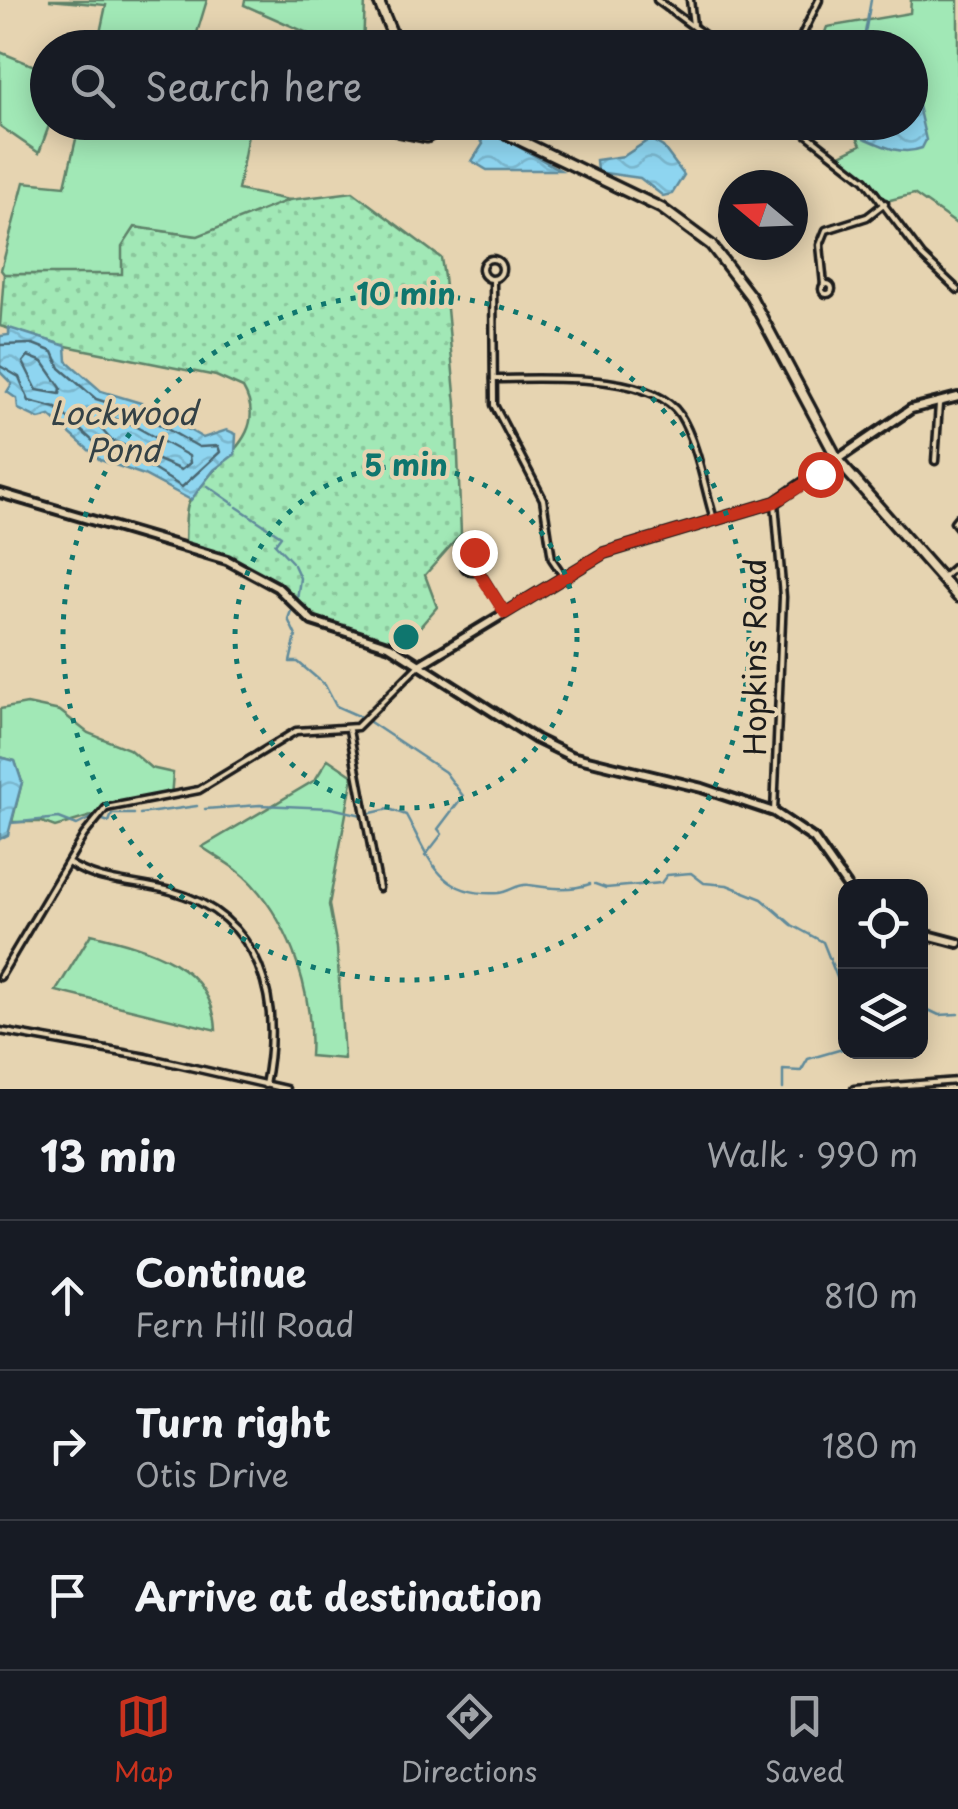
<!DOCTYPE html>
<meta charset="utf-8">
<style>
body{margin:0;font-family:"Playpen Sans",sans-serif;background:#20242c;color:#f1f3f6}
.controls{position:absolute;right:30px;bottom:30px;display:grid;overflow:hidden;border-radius:20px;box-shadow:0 5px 25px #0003}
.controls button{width:90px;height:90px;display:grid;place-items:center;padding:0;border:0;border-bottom:2px solid #363941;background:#171b24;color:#f1f3f6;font:50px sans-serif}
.compass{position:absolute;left:718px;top:170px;width:90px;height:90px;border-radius:50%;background:#171b24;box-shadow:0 5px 25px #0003;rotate:289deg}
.stop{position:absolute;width:30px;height:30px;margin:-22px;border:8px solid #c8321e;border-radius:50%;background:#fff}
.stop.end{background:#c8321e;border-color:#fff;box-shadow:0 2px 10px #0008}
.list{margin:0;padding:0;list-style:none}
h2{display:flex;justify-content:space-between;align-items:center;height:130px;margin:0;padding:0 40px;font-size:42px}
h2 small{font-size:32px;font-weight:400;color:#9ea1a6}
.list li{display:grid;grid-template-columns:65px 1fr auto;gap:30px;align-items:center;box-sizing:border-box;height:150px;padding:0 40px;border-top:2px solid #363941}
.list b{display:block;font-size:38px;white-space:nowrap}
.list p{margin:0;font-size:32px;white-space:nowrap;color:#9ea1a6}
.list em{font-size:32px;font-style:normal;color:#9ea1a6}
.icon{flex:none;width:55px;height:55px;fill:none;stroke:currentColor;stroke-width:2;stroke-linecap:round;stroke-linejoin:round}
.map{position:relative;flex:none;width:958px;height:1089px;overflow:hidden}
.search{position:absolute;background:#171b24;box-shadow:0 5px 25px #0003;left:30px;right:30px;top:30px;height:110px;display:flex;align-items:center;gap:25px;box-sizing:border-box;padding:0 35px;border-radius:55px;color:#9ea1a6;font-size:38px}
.sheet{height:580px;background:#171b24}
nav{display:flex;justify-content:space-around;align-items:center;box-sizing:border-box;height:140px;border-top:2px solid #363941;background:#171b24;font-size:28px;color:#9ea1a6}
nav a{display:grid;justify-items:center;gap:5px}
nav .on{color:#c8321e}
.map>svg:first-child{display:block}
</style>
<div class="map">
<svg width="958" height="1089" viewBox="0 0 958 1089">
<defs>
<pattern id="grass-dots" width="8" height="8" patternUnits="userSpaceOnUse" patternTransform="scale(2.5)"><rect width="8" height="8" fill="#a1e8b6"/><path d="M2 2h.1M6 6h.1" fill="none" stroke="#8ac69c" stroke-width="1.8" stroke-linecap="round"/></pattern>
<pattern id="water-waves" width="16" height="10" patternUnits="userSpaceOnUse" patternTransform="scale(2.5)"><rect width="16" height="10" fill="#8ed5f0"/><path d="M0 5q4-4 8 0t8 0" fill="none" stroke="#7ab6cd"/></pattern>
</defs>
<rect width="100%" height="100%" fill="#e6d4b1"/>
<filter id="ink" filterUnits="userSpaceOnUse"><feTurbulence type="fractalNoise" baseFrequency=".01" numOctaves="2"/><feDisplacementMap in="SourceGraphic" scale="20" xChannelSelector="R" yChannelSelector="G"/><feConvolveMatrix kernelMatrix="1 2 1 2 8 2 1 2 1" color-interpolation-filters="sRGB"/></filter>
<g filter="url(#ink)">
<!-- grass -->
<path fill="url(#grass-dots)" stroke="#5e8269" stroke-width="2.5" d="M353 192 441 258 444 277 456 404 461 534 425 575 437 607 402 648 314 618 285 588 265 576 185 542C186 530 184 512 189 502 208 464 273 439 243 388L216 376 66 346 0 326 4 274C59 274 101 278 135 227L197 236 238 216 289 200Z"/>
<!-- green -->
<g fill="#a1e8b6" stroke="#5e8269" stroke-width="2.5">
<path d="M49 0H207L197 33 235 47H97L106 5Z"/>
<path d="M245 0H365L363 47H339L244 5Z"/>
<path d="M911 0H958V225L914 194 886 201 840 155 861 145 854 130 862 123 910 122V48H819L827 27 910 13Z"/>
<path d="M0 52 47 71 50 123 39 153 0 126Z"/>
<path d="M80 122 250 123 238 190 289 200 198 236 135 227 122 247V274H4L1 270 24 182 65 186Z"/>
<path d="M27 704 60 711 88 733 129 749 151 768 173 773 171 798 114 802 95 815 55 827 42 822H12L22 782 15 761 0 757V709Z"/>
<path d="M328 759 353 776 329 905 337 948 344 1059 310 1056C314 996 292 928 252 884 238 868 219 859 202 847L315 780Z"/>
<path d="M91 934C144 947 213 963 216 1030L56 991Z"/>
</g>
<!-- water -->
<g fill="url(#water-waves)" stroke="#608b9b" stroke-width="2.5">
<path d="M911 76 926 140 922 148C899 157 877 143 857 135L865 123 910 122Z"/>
<path d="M489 130 560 170H487L472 161 483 144 479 136Z"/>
<path d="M650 139 663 147 684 175 672 194 663 196 640 178 597 172 596 160 624 156Z"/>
<path d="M9 328 66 346 67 361 101 391 144 404 203 438 227 430 236 434 235 454 214 470 191 500 144 475 100 460 50 416 39 419 18 409 17 399 7 392 12 384 0 372V336L9 335Z"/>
<path d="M0 757 15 761 22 782 8 835 0 839Z"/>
</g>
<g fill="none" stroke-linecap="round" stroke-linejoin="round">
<!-- shore -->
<g stroke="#4a6671" stroke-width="2.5">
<path d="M0 345 33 344 53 352 60 368 96 399 137 412 199 447 218 446 220 452 182 487 148 466 104 451 56 408 29 401 19 377 0 366"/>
<path d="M28 356 43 362 61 388 60 394 37 390 23 362Z"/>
<path d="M101 415 129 423 189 456 190 463 181 470 111 440 95 422Z"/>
</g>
<!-- stream -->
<g stroke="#608b9b" stroke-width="2.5">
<path d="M871 0 865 33 877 48"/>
<path d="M208 486 234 504"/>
<path d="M237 507 281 536 275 544 292 562"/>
<path d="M294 565 300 578 297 600"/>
<path d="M292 608 288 619 296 636 290 662H298L325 685 336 706 363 718"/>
<path d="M370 722 445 772 463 796 438 829 442 834 425 856"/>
<path d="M205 809 260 805 331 808 362 815 389 809 406 815C430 859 438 897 499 893 509 892 519 883 529 885 550 888 569 891 590 884"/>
<path d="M140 814 197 806"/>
<path d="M100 819 109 822 112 814H134"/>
<path d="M11 823 59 818 77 825 95 816"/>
<path d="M595 884 606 888 661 883 667 875 691 873 704 883 727 885 762 899 792 925 823 942 846 1000"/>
<path d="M920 1006 939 1015 958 1014"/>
<path d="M783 1089V1070L801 1071 808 1059 846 1048"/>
</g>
<defs>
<g id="street">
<path d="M657 0 722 48"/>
<path d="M690 0 693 25"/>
<path d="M796 48 819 0"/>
<path d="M377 122 397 133 427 139 452 126 474 122"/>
<path d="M791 122 865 180 922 256 958 290"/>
<circle cx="492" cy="269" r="10"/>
<path d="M493 279 494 405 543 499 552 559 564 577"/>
<circle cx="827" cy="289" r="5"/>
<path d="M824 285 820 245 826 230 867 217 885 203"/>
<path d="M494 379C542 379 651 371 680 415 698 444 704 487 714 519"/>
<path d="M935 461 939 404"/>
<path d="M958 517 954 522 958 527"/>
<circle cx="473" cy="562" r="10"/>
<path d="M479 571 505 613"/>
<path d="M943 577 958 564"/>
<path d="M349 730 379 888"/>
<path d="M774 812 783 597 775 503"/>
<path d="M68 863C101 884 134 881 171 891 263 917 282 1002 265 1085"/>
<path d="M0 977 84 835 106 808 199 790 296 731 357 727 419 665"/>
<path d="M0 1031 146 1057 286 1089"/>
<path d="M854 1089 958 1081"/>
</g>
<g id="secondary">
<path d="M0 493 227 560 277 587 312 621 390 646 536 739 571 756 702 788 774 812 814 839 847 886"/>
<path d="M419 665 604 553 775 502 911 409 958 397"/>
<path d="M920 933 958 943"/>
</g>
<g id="primary">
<path d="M378 0 398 48"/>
<path d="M482 122 661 208 711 245 751 297 839 462 958 597"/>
</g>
</defs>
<!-- street casing -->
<use href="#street" stroke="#1c1c1c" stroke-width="11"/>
<!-- secondary casing -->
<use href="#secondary" stroke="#1c1c1c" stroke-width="14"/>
<!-- primary casing -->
<use href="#primary" stroke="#1c1c1c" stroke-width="15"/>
<!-- street -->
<use href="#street" stroke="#e6d4b1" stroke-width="4"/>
<!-- secondary -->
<use href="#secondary" stroke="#e6d4b1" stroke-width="6"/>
<!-- primary -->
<use href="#primary" stroke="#e6d4b1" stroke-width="8"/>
</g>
</g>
<g fill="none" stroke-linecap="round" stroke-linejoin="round" filter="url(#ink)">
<!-- route -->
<path stroke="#c8321e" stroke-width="12" d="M474 552 483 561 478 571 505 613 604 553 775 502 820 474"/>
</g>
<!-- distance rings -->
<g fill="none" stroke="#0f766e" stroke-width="5" stroke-dasharray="5 10">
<circle cx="406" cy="637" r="171"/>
<circle cx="406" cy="637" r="343"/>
</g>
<g text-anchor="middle" stroke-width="8" stroke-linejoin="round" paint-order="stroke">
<!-- street labels -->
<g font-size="30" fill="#1c1c1c" stroke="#e6d4b1">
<text transform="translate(756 657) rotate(-90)" y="10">Hopkins Road</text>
</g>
<!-- water labels -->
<g font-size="32" font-style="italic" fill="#334146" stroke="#e6d4b1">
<text x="123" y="425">Lockwood<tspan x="123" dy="37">Pond</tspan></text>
</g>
</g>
<circle cx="406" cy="637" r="15" fill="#0f766e" stroke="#e6d4b1" stroke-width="5"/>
<g font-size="30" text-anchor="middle" font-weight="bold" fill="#0f766e" stroke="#e6d4b1" stroke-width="8" stroke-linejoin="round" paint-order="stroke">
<text x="406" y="305">10 min</text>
<text x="406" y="476">5 min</text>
</g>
</svg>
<div class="controls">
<button><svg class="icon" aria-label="locate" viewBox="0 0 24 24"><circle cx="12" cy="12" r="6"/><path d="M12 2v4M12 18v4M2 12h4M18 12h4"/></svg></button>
<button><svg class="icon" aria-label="layers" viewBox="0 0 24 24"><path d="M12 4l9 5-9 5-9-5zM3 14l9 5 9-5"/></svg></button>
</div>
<svg class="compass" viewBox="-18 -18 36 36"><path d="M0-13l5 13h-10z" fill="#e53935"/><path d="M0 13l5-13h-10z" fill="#9ea1a6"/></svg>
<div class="stop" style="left:820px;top:474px"></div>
<div class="stop end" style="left:474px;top:552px"></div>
<div class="search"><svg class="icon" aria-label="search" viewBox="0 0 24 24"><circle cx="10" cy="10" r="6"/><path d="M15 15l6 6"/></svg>Search here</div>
</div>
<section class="sheet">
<h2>13 min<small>Walk · 990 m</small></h2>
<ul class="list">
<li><svg class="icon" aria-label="ahead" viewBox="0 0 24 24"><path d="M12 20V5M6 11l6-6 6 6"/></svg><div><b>Continue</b><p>Fern Hill Road</p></div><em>810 m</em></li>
<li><svg class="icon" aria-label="right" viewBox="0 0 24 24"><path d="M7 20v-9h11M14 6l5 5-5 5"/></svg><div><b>Turn right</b><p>Otis Drive</p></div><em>180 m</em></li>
<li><svg class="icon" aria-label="arrive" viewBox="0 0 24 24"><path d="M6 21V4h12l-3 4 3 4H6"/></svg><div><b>Arrive at destination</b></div></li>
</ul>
</section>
<nav>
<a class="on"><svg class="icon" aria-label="map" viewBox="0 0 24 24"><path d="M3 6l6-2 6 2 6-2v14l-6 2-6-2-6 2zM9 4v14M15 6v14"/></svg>Map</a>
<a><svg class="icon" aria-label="directions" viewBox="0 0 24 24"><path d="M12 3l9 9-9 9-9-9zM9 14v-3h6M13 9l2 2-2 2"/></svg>Directions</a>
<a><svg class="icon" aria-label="saved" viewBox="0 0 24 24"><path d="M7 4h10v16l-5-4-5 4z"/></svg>Saved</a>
</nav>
